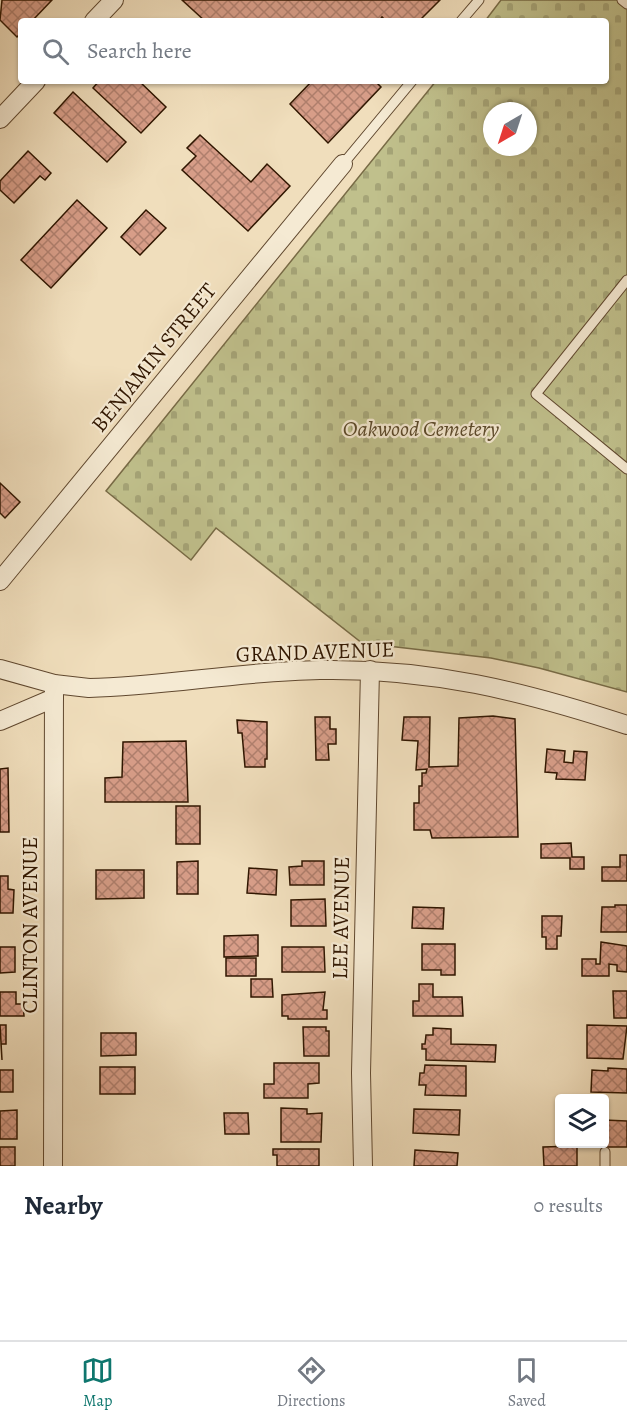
<!DOCTYPE html>
<style>
body{margin:0;font-family:Alegreya,serif;background:#f2f2f3;color:#1f2937}
.controls{position:absolute;right:18px;bottom:18px;display:grid;overflow:hidden;border-radius:6px;box-shadow:0 2px 4px #0004}
.controls button{width:54px;height:54px;display:grid;place-items:center;padding:0;border:0;border-bottom:2px solid #e0e1e3;background:#fff;color:#1f2937;font:30px sans-serif}
.compass{position:absolute;left:483px;top:102px;width:54px;height:54px;border-radius:50%;background:#fff;box-shadow:0 2px 4px #0004;rotate:219deg}
.list{margin:0;padding:0;list-style:none}
h2{display:flex;justify-content:space-between;align-items:center;height:78px;margin:0;padding:0 24px;font-size:26px}
h2 small{font-size:20px;font-weight:400;color:#747a83}
.icon{flex:none;width:33px;height:33px;fill:none;stroke:currentColor;stroke-width:2;stroke-linecap:round;stroke-linejoin:round}
.map{position:relative;flex:none;width:627px;height:1166px;overflow:hidden}
.search{position:absolute;background:#fff;box-shadow:0 2px 4px #0004;left:18px;right:18px;top:18px;height:66px;display:flex;align-items:center;gap:15px;box-sizing:border-box;padding:0 21px;border-radius:6px;color:#747a83;font-size:22px}
.sheet{height:174px;background:#fff}
nav{display:flex;justify-content:space-around;align-items:center;box-sizing:border-box;height:84px;border-top:2px solid #e0e1e3;background:#fff;font-size:16px;color:#747a83}
nav a{display:grid;justify-items:center;gap:3px}
nav .on{color:#0f766e}
.map>svg:first-child{display:block}
</style>
<div class="map">
<svg width="627" height="1166" viewBox="0 0 627 1166">
<defs>
<pattern id="cemetery-stones" width="16" height="16" patternUnits="userSpaceOnUse" patternTransform="scale(1.5)"><rect width="16" height="16" fill="#c0c08c"/><path d="M2 7V4a2 2 0 0 1 4 0v3zM10 15v-3a2 2 0 0 1 4 0v3z" fill="#a5a477"/></pattern>
<pattern id="building-cross-hatch" width="8" height="8" patternUnits="userSpaceOnUse" patternTransform="scale(1.5)"><rect width="8" height="8" fill="#d79d88"/><path d="M0 0l8 8M0 8l8-8" fill="none" stroke="#af7f6d"/></pattern>
</defs>
<rect width="100%" height="100%" fill="#f0debc"/>
<filter id="stains"><feTurbulence type="fractalNoise" baseFrequency=".00333" numOctaves="4"/><feColorMatrix values="0 0 0 0 .2 0 0 0 0 .09 0 0 0 0 .02 0 0 0 .5 -.17"/></filter>
<radialGradient id="worn" r=".72"><stop offset=".6" stop-color="#630" stop-opacity="0"/><stop offset="1" stop-color="#630" stop-opacity=".3"/></radialGradient>
<!-- cemetery -->
<path fill="url(#cemetery-stones)" stroke="#786b46" stroke-width="1.5" fill-rule="evenodd" d="M501 0H627V692L539 668 491 658 362 643 216 528 191 560 106 491 436 81H606V21H485ZM492 111H528V147H492Z"/>
<!-- building -->
<g fill="url(#building-cross-hatch)" stroke="#301600" stroke-width="1.5">
<path d="M2 0H52L32 21H21V33L17 37 0 20Z"/>
<path d="M182 0H440L419 21H386L382 17 379 21H205Z"/>
<path d="M99 81H139L166 107 141 133 93 88Z"/>
<path d="M312 81H375L381 87 328 143 290 104Z"/>
<path d="M73 92 126 142 107 162 54 113Z"/>
<path d="M200 135 251 182 267 164 290 186 248 231 182 170 196 156 187 148Z"/>
<path d="M28 151 51 173 45 180 40 176 14 203 0 190V181Z"/>
<path d="M77 200 107 228 51 288 21 260Z"/>
<path d="M146 210 166 228 140 255 121 237Z"/>
<path d="M0 483 20 502 5 518 0 513Z"/>
<path d="M493 716 515 719 518 837 432 838 430 830H414V803H419V786H422V773H426L427 769 416 770 418 741 402 740 404 717H430L429 767 458 766 459 718Z"/>
<path d="M315 717H330V729H336V744H328L329 760H316Z"/>
<path d="M237 720 267 722V759H265V767H245L242 733H238Z"/>
<path d="M186 741 188 802H105V778L122 777 123 742Z"/>
<path d="M547 749 565 751 564 762 573 763 574 751 587 752 585 780 556 779 557 773 545 772Z"/>
<path d="M8 768 9 832H0V769Z"/>
<rect x="176" y="806" width="24" height="38"/>
<path d="M571 843 572 857H584V869H570V858H541V844Z"/>
<path d="M620 855H627V881H602V867H620Z"/>
<path d="M198 861V894H177V862Z"/>
<path d="M302 861H324V885H290L289 867 302 866Z"/>
<path d="M249 868 277 870 276 895 247 893Z"/>
<path d="M96 870H144V898L96 899Z"/>
<path d="M0 876H8V889L14 890 13 913H0Z"/>
<path d="M325 899 326 926H291V900Z"/>
<path d="M615 905H627V932H601L602 907H615Z"/>
<path d="M413 907 444 908 443 929 412 928Z"/>
<path d="M542 916H562L561 936H557V949H546V937H542Z"/>
<path d="M258 935V956L224 957V936Z"/>
<path d="M601 942 627 946V972L617 971V965L609 964V976H582V959H596V964H600Z"/>
<path d="M422 944H455V975H441V970H422Z"/>
<path d="M0 947H15V972L0 973Z"/>
<path d="M282 947H324L325 972H282Z"/>
<rect x="226" y="958" width="30" height="18"/>
<path d="M251 979H272L273 997H251Z"/>
<path d="M419 984H433V997H462L463 1016H413V1001H419Z"/>
<path d="M613 991H627V1018H614Z"/>
<path d="M0 992H16V1004H23L24 1016H0Z"/>
<path d="M325 992 323 1010H327V1019H288V1016H282V995Z"/>
<path d="M0 1025H6V1044H1L2 1060Z"/>
<path d="M587 1025 627 1026 623 1059 587 1058Z"/>
<path d="M303 1027H326V1031H329V1056H304Z"/>
<path d="M433 1028 451 1029V1044L496 1045 495 1062 426 1060V1049H422V1044H425L426 1035H433Z"/>
<path d="M101 1033H136V1055L101 1056Z"/>
<path d="M274 1063H319V1083L308 1084V1098H264V1084H274Z"/>
<path d="M425 1065 466 1066V1096L425 1095 426 1085H419L420 1073H424Z"/>
<rect x="100" y="1067" width="35" height="27"/>
<path d="M608 1068 627 1069V1093L591 1092 592 1070 608 1071Z"/>
<rect x="0" y="1070" width="13" height="22"/>
<path d="M281 1108 307 1109V1114L322 1113 321 1142H281Z"/>
<path d="M414 1109 460 1110 459 1135 413 1133Z"/>
<path d="M17 1110V1139H0V1111Z"/>
<path d="M224 1113H248L249 1134H225Z"/>
<path d="M604 1120 627 1121V1147H598L599 1144H604Z"/>
<path d="M577 1146V1166H544L543 1147Z"/>
<rect x="0" y="1147" width="15" height="19"/>
<path d="M273 1149H319V1166H277V1155H273Z"/>
<path d="M415 1150 458 1153 457 1166H414Z"/>
</g>
<g fill="none" stroke-linecap="round" stroke-linejoin="round">
<defs>
<g id="lane">
<path d="M622 0 627 4"/>
<path d="M461 21 479 0"/>
<path d="M343 164 412 81"/>
<path d="M627 280 536 394 627 469"/>
<path d="M605 1166V1152"/>
</g>
<g id="street">
<path d="M94 21 114 0"/>
<path d="M0 119 36 81"/>
<path d="M0 581 343 164"/>
<path d="M0 669 54 684 89 688C166 686 243 671 320 670 430 668 523 691 627 725"/>
<path d="M0 721 54 698"/>
<path d="M53 1166 54 684"/>
<path d="M363 1166 361 1073 370 670"/>
</g>
</defs>
<!-- lane casing -->
<use href="#lane" stroke="#60482f" stroke-width="11"/>
<!-- street casing -->
<use href="#street" stroke="#60482f" stroke-width="20"/>
<!-- lane -->
<use href="#lane" stroke="#f5ead3" stroke-width="9"/>
<!-- street -->
<use href="#street" stroke="#f5ead3" stroke-width="18"/>
</g>
<g text-anchor="middle" stroke-width="4.5" stroke-linejoin="round" paint-order="stroke">
<!-- street labels -->
<g font-size="22" fill="#301600" stroke="#f5ead3">
<text transform="translate(153 357) rotate(-51)" y="8">BENJAMIN STREET</text>
<text transform="translate(315 651) rotate(-2)" y="8">GRAND AVENUE</text>
<text transform="translate(340 918) rotate(-89)" y="8">LEE AVENUE</text>
<text transform="translate(29 925) rotate(-90)" y="8">CLINTON AVENUE</text>
</g>
<!-- park labels -->
<g font-size="22" font-style="italic" fill="#5b492a" stroke="#f5ead3">
<text x="421" y="436">Oakwood Cemetery</text>
</g>
</g>
<rect width="100%" height="100%" filter="url(#stains)"/>
<rect width="100%" height="100%" fill="url(#worn)"/>
</svg>
<div class="controls">
<button><svg class="icon" aria-label="layers" viewBox="0 0 24 24"><path d="M12 4l9 5-9 5-9-5zM3 14l9 5 9-5"/></svg></button>
</div>
<svg class="compass" viewBox="-18 -18 36 36"><path d="M0-13l5 13h-10z" fill="#e53935"/><path d="M0 13l5-13h-10z" fill="#747a83"/></svg>
<div class="search"><svg class="icon" aria-label="search" viewBox="0 0 24 24"><circle cx="10" cy="10" r="6"/><path d="M15 15l6 6"/></svg>Search here</div>
</div>
<section class="sheet">
<h2>Nearby<small>0 results</small></h2>
<ul class="list">
</ul>
</section>
<nav>
<a class="on"><svg class="icon" aria-label="map" viewBox="0 0 24 24"><path d="M3 6l6-2 6 2 6-2v14l-6 2-6-2-6 2zM9 4v14M15 6v14"/></svg>Map</a>
<a><svg class="icon" aria-label="directions" viewBox="0 0 24 24"><path d="M12 3l9 9-9 9-9-9zM9 14v-3h6M13 9l2 2-2 2"/></svg>Directions</a>
<a><svg class="icon" aria-label="saved" viewBox="0 0 24 24"><path d="M7 4h10v16l-5-4-5 4z"/></svg>Saved</a>
</nav>
